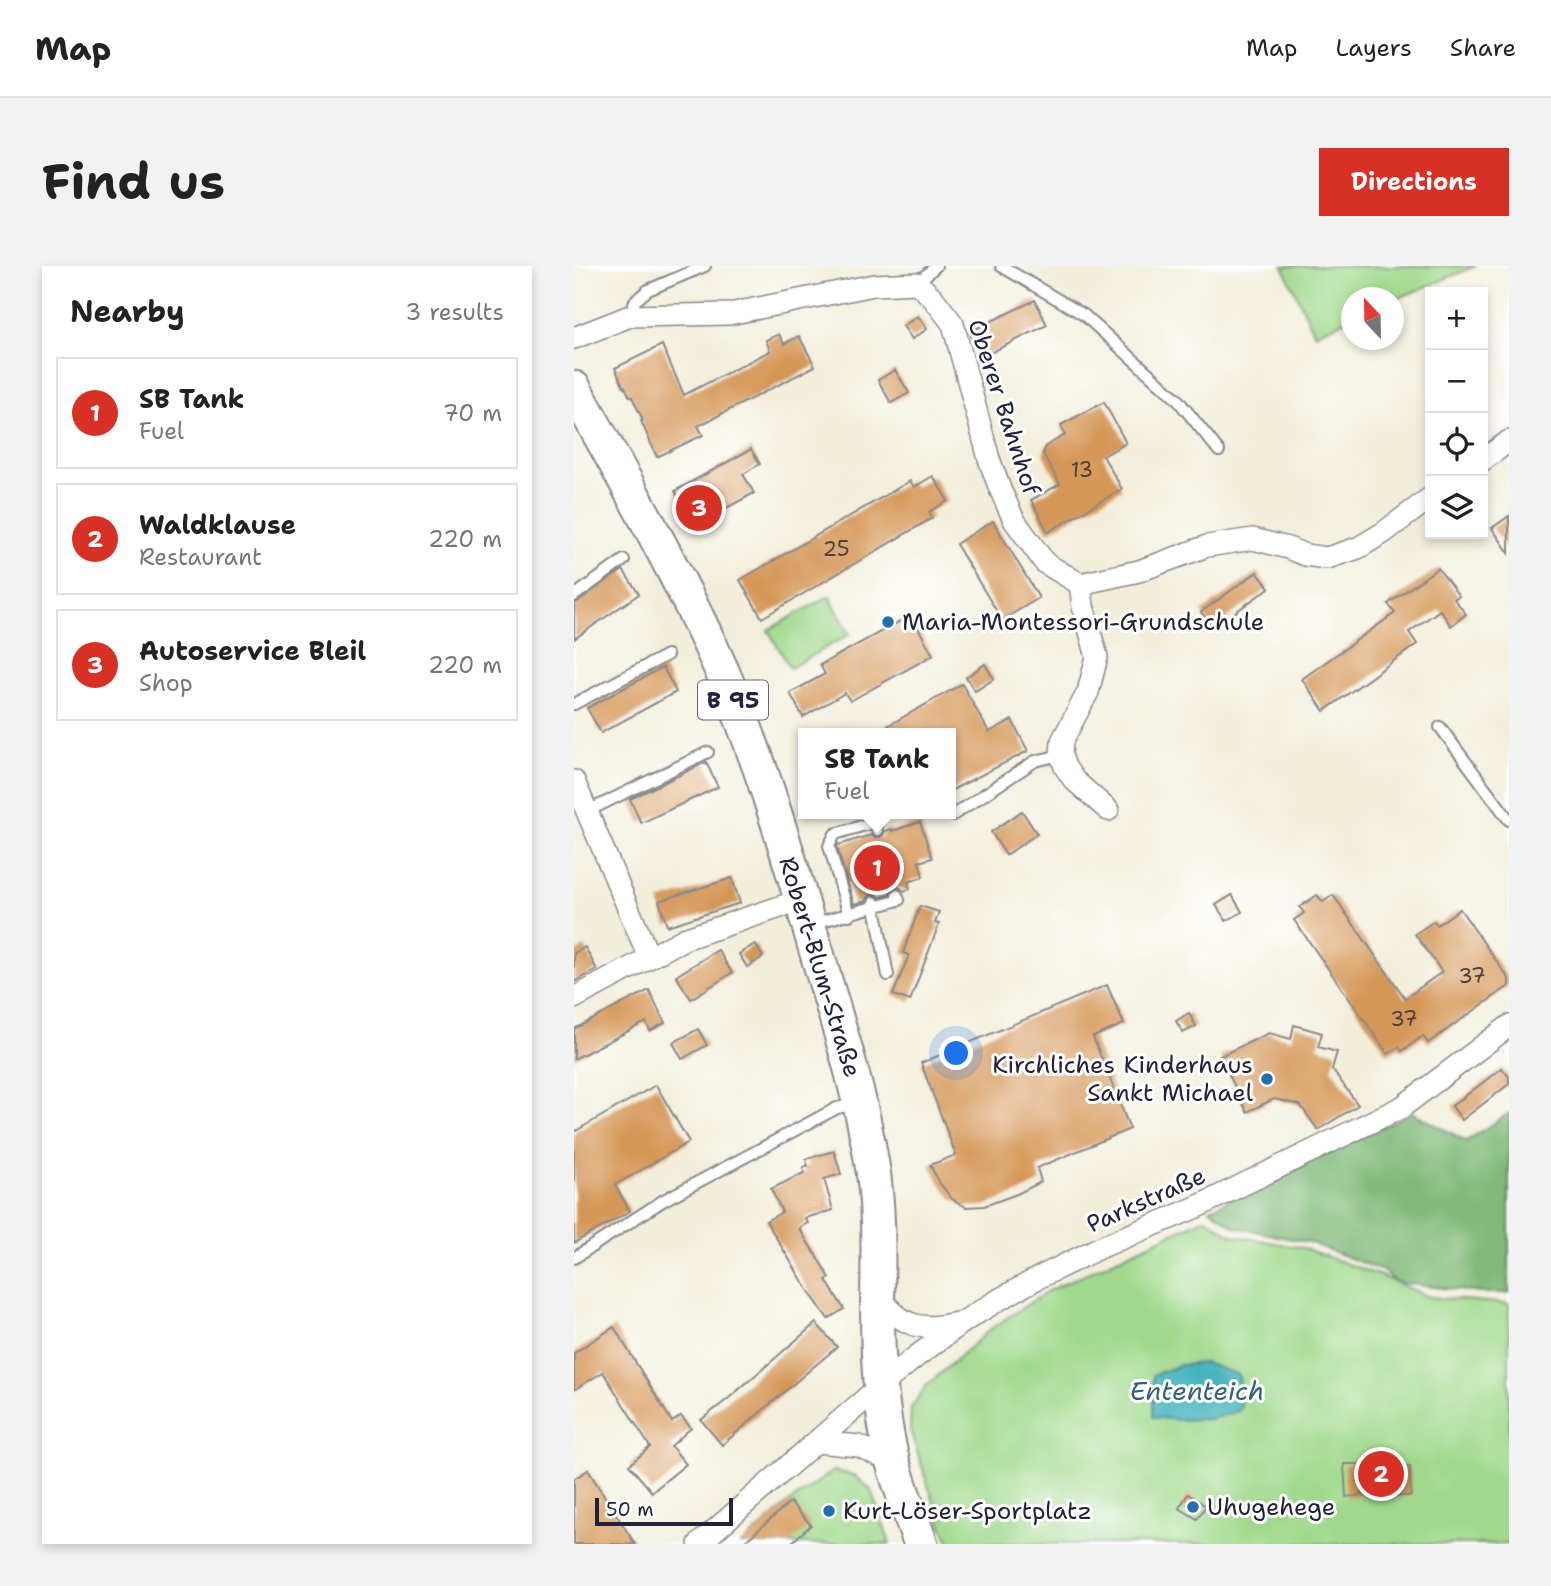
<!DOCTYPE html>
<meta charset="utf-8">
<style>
body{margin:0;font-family:"Shantell Sans",sans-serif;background:#f2f2f2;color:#222}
.controls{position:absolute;right:21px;top:21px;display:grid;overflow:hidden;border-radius:0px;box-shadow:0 4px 10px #0003}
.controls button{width:63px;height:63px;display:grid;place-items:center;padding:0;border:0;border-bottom:2px solid #e0e0e0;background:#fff;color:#222;font:35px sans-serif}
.compass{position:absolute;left:767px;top:21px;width:63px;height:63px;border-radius:50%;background:#fff;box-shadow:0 4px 10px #0003;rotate:338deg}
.scale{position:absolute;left:21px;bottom:18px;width:138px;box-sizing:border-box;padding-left:7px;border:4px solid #22223b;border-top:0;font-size:19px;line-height:24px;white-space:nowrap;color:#22223b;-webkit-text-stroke:5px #fff;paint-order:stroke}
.you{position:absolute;left:383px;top:788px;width:24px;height:24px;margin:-18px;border:5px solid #fff;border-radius:50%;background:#1a73e8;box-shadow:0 0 0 10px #1a73e833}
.badge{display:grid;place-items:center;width:46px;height:46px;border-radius:50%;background:#d93025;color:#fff;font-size:23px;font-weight:700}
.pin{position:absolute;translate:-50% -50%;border:4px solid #fff;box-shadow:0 2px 7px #0006}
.popup{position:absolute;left:224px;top:462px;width:158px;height:91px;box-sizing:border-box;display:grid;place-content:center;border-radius:0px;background:#fff;filter:drop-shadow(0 2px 5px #0005);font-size:23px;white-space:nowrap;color:#767676}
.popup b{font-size:26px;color:#222}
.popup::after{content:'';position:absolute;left:50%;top:100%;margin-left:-14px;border:14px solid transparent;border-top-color:#fff}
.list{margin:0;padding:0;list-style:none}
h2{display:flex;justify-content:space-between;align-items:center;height:91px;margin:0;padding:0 28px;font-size:30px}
h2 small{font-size:23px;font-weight:400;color:#767676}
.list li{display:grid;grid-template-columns:46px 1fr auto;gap:21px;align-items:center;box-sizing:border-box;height:112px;margin:0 14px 14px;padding:0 14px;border:2px solid #e0e0e0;border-radius:0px}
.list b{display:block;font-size:26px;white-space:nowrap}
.list p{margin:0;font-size:23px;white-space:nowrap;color:#767676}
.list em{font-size:23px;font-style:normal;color:#767676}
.icon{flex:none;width:38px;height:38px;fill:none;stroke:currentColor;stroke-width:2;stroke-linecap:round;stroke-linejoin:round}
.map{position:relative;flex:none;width:935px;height:1278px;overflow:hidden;border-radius:0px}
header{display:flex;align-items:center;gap:42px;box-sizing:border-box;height:98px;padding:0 35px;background:#fff;border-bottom:2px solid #e0e0e0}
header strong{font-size:33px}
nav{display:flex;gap:38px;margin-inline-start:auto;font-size:24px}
.intro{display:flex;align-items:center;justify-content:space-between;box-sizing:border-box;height:168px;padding:0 42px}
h1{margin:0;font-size:49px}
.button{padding:18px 32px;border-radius:0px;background:#d93025;color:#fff;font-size:24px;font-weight:700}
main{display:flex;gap:42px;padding:0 42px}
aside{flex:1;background:#fff;border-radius:0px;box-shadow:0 4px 10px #0003}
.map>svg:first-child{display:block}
</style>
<header>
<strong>Map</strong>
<nav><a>Map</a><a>Layers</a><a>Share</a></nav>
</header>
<div class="intro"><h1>Find us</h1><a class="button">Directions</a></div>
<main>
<aside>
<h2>Nearby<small>3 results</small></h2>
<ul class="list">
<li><span class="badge">1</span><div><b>SB Tank</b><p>Fuel</p></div><em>70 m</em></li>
<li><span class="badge">2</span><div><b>Waldklause</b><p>Restaurant</p></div><em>220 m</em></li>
<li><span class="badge">3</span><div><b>Autoservice Bleil</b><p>Shop</p></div><em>220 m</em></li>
</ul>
</aside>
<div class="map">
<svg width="935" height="1278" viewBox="0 0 935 1278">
<rect width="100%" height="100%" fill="#fff"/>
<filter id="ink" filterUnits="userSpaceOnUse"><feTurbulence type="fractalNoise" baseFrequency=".0143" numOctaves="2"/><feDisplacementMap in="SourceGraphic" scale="14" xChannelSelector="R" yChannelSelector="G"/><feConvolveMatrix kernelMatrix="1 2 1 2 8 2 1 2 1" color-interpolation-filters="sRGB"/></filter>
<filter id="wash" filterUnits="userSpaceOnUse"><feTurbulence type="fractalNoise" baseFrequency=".00686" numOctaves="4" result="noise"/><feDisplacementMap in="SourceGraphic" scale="28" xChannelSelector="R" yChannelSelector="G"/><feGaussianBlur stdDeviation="1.57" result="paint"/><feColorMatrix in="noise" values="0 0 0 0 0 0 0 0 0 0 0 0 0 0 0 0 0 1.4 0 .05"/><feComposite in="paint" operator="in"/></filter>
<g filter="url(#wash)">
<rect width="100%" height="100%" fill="#f2eeda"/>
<!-- green -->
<g fill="#a0d98c" stroke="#617e64" stroke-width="2">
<path d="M709 0H902L820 34V32H778L777 52 741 68Z"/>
<path d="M255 330 276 368 216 402 194 364Z"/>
<path d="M632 952 658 969 729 982 807 1010 855 1031 935 1038V1278H376L366 1255 336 1164 337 1142 352 1120 419 1061 476 1024Z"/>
<path d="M259 1205 280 1209 297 1224 316 1278H168L216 1236Z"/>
</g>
<!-- forest -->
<path fill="#80b978" stroke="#516e5a" stroke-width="2" d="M838 846 892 875 935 847V1027H906L822 1016 809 1005 737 977 661 961 636 943Z"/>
<!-- water -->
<path fill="#43b3bb" stroke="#326a7b" stroke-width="2" d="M631 1097 665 1109 667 1139 665 1145 637 1153 603 1154 579 1151V1109L606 1099Z"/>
<g id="blocks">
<!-- building -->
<g fill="#d59757">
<path d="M461 34 473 59 408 91 395 66Z"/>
<path d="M344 50 353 63 338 73 329 60Z"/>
<path d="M205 68 210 78 225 70 241 100 124 160 129 169 83 191 67 155 69 154 58 131H56L51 121 50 122 41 102 88 79 110 129 196 85 192 74Z"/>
<path d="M321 104 335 127 317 137 304 114Z"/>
<path d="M530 136 552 177 529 190 548 223 474 266 457 234 486 218 469 188 472 180 491 169 487 159Z"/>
<path d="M177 183 186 198 169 208 180 227 120 260 101 225Z"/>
<path d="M359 210 374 235 355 246 358 252 188 352 166 314 336 215 340 221Z"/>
<path d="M935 250V287L918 262Z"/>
<path d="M419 255 465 332 428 354 382 278Z"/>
<path d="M864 302 885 330 880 333 892 348 877 360 866 344 835 366 843 378 750 445 728 413 821 347 814 338Z"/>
<path d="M49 304 65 328 0 373V338Z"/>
<path d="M683 306 695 322 639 362 627 346Z"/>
<path d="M337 349 359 389 276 435 271 427 229 451 216 427 251 408 246 399Z"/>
<path d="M411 398 420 413 401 425 392 411Z"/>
<path d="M89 401 102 426 27 467 13 442Z"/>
<path d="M388 418 415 466 438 454 454 485 376 525V467H301Z"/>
<path d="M132 496 144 521 67 557 56 533Z"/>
<path d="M448 545 463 568 432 589 417 566Z"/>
<path d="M346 556 358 592 345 596 349 611 334 616 336 623 330 625 325 621 321 622 317 624 315 629 306 631 302 628H298L294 631 292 635 280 638 263 581 264 579 297 569 300 571H306L309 569 311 565 317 563 318 565Z"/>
<path d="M158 612 166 637 93 660 85 635Z"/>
<path d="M658 629 668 646 652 655 642 639Z"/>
<path d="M743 629 749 636 759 629 831 732 868 706 841 668 860 655 863 659 886 643 935 713V720L854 777 849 770 828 785 825 781 814 788 720 654 730 647 726 641Z"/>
<path d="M346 640 365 646 361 657 365 658 336 735 319 729 335 689 329 687Z"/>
<path d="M181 678 189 691 173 701 165 688Z"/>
<path d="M11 681 23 704 0 716V687Z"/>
<path d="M144 684 158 707 117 733 102 710Z"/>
<path d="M533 719 550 758 519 771 556 863 463 902 467 916 443 928 410 940 392 941 378 933 365 916 356 899 382 889 347 797Z"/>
<path d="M75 724 91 757 76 765 72 756 0 793V763Z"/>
<path d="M615 747 622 760 609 767 602 755Z"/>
<path d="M720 759 748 767 744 781 763 786 758 803 784 839 744 864 726 839 700 833 673 846 646 790 695 767 717 773Z"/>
<path d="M124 763 133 779 108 793 99 777Z"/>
<path d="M928 802 935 811V818L888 854 878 840Z"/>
<path d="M82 819 115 876 41 919 56 945 0 977V866Z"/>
<path d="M260 885 267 908 250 913 259 944 231 952 234 957 225 962 256 1012 252 1014 270 1043 254 1053 234 1024 192 955 208 946 197 923 230 907 229 901 234 900 232 893Z"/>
<path d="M242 1057 263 1081 148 1179 127 1154 155 1132Z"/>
<path d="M40 1061 98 1156 107 1150 117 1162 97 1180 112 1198 78 1226 55 1199 76 1181 29 1106 0 1124V1087Z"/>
<path d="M770 1198H785L788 1229 772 1231Z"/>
<path d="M836 1201 837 1230H818V1202Z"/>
<path d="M14 1204 61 1278H0V1213Z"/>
<path d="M614 1228 632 1240 623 1253 605 1242Z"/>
<path d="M216 1236 237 1259 216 1278H168Z"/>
</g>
</g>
</g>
<g filter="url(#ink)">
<use href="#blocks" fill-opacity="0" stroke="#8a888a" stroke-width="2"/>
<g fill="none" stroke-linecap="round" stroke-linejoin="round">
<defs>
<g id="service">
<path d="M427 0 510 49 603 133 645 185"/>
<path d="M343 17 362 0"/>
<path d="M56 50 61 35 74 24 131 0"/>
<path d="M0 330 50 294"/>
<path d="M0 438 93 389"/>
<path d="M866 461 935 554"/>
<path d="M12 546 134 486"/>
<path d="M379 549 461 495 487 489"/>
<path d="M300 636 314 709"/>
<path d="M275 649 255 580 261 568 301 556 303 564"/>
<path d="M237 658 325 634 323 629"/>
<path d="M0 992 90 934 263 842 282 838"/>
</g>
<g id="minor">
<path d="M0 72 56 50 155 48 300 19 343 17 359 32 379 58 415 193 426 223 440 254 471 297 506 318 565 305 633 280 679 273 714 282 731 289 753 292 784 282 809 267 856 232"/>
<path d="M909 194 935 175"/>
<path d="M506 318 509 340 523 391 514 426 488 475 487 489 491 501 500 514 534 544"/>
<path d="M0 515 75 691"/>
<path d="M0 732 110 673 227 634"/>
<path d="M304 1029C327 1060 345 1066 383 1057"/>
<path d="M243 1176 285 1180 320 1197"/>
<path d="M125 1278 306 1120 343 1090 392 1054 426 1033 464 1012 525 982 625 940 828 841 935 760"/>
</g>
<path id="primary" d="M0 122C47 208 97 294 138 383 183 479 212 582 242 684 263 755 286 825 298 898 308 957 302 1016 304 1075 305 1116 309 1157 319 1197 327 1224 337 1251 347 1278"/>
</defs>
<!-- service casing -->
<use href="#service" stroke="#8a888a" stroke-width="14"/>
<!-- minor casing -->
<use href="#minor" stroke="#8a888a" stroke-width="24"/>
<!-- primary casing -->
<use href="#primary" stroke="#8a888a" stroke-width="37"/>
<!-- service -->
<use href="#service" stroke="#fff" stroke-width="10"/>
<!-- minor -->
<use href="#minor" stroke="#fff" stroke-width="21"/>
<!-- primary -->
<use href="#primary" stroke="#fff" stroke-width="33"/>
</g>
</g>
<!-- markers -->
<g fill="#1f6fb2" stroke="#fff" stroke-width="2.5">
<circle cx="314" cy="356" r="7"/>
<circle cx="693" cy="813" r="7"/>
<circle cx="619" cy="1241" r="7"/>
<circle cx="255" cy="1245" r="7"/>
</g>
<g text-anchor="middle" stroke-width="6" stroke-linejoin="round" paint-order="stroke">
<!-- number labels -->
<g font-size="21" fill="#4f3f42">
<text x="508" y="211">13</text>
<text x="262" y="290">25</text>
<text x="898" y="717">37</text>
<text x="830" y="760">37</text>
</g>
<!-- shield labels -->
<rect fill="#fff" stroke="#646476" stroke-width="2" x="124" y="414.5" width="70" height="39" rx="5"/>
<g font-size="23" font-weight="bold" fill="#22223b">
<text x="159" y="442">B 95</text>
</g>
<!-- street labels -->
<g font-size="24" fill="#22223b" stroke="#fff">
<text transform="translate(430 141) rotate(72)" y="8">Oberer Bahnhof</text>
<text transform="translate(246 701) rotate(73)" y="8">Robert-Blum-Straße</text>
<text transform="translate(572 934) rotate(-24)" y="8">Parkstraße</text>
</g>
<!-- poi labels -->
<g font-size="24" fill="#22223b" stroke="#fff" text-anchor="start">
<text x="328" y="364">Maria-Montessori-Grundschule</text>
<text x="679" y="807" text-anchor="end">Kirchliches Kinderhaus<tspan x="679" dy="28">Sankt Michael</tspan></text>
<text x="633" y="1249">Uhugehege</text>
<text x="269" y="1253">Kurt-Löser-Sportplatz</text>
</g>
<!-- water labels -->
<g font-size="26" font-style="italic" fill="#316375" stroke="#fff">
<text x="623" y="1134">Ententeich</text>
</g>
</g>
</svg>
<div class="controls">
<button>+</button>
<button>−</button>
<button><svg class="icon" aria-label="locate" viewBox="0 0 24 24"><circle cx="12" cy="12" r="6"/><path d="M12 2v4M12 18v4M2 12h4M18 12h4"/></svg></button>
<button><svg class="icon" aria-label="layers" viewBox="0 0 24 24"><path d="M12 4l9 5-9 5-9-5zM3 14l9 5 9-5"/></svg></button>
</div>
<svg class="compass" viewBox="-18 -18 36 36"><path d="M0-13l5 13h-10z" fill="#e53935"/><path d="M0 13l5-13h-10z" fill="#767676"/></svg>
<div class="scale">50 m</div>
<div class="you"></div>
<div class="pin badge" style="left:303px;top:602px">1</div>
<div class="popup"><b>SB Tank</b>Fuel</div>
<div class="pin badge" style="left:807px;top:1208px">2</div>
<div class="pin badge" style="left:125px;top:242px">3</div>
</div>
</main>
